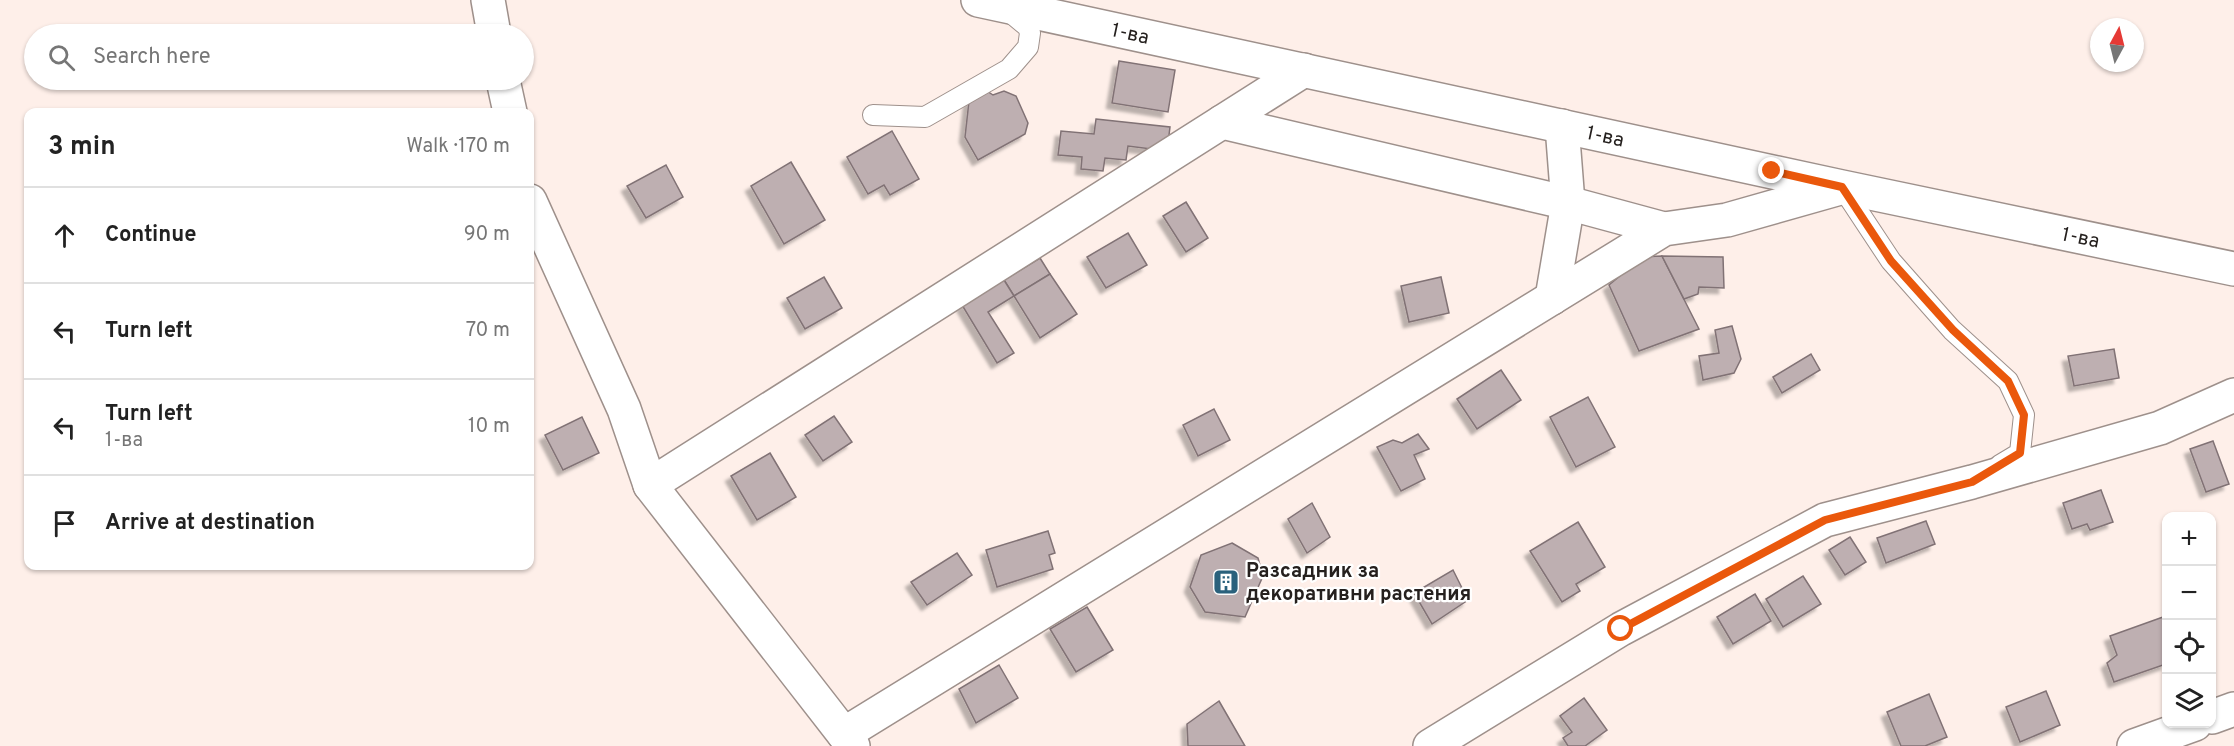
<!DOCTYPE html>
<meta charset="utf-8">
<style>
body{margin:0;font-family:Overpass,sans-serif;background:#f6f6f6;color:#222}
.controls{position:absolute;right:18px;bottom:18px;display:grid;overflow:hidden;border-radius:12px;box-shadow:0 2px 4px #0004}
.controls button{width:54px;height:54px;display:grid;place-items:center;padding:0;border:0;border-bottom:2px solid #e0e0e0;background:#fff;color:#222;font:30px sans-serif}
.compass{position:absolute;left:2090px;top:18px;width:54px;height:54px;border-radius:50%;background:#fff;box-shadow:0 2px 4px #0004;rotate:7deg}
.stop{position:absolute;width:18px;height:18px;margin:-14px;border:4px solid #ea580c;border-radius:50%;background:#fff}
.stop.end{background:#ea580c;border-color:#fff;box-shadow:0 2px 6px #0008}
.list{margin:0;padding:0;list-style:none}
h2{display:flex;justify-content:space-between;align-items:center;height:78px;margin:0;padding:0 24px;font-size:26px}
h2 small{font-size:20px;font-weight:400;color:#767676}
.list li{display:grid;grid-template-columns:39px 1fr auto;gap:18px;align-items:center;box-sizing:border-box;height:96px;padding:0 24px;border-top:2px solid #e0e0e0}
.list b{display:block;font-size:22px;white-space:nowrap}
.list p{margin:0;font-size:20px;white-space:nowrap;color:#767676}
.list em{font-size:20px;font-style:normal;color:#767676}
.icon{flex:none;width:33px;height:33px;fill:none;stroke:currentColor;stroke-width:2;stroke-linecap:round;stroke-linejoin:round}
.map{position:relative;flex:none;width:2234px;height:746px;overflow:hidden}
.search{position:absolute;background:#fff;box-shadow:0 2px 4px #0004;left:24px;top:24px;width:510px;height:66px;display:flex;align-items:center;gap:15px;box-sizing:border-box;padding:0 21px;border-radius:33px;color:#767676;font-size:22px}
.panel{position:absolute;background:#fff;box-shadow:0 2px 4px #0004;left:24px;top:108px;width:510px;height:462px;border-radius:12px}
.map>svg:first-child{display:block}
</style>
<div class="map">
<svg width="2234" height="746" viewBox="0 0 2234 746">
<defs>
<filter id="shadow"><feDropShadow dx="-5.5" dy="5.5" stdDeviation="1.5" flood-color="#0004"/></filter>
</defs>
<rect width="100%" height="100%" fill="#feefe9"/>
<!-- building -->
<g fill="#beafb1" stroke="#817275" stroke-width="1.5" filter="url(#shadow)">
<path d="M1119 61 1175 70 1168 112 1112 103Z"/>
<path d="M987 91 993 95 1004 91 1016 96 1028 123 1025 134 978 160 965 137 969 101Z"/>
<path d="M1096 119 1170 127 1167 151 1128 146 1126 160 1105 158 1103 171 1081 169 1082 157 1058 155 1061 131 1094 134Z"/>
<path d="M892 131 919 179 890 195 884 185 868 194 847 157Z"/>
<path d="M791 162 825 220 784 244 751 186Z"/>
<path d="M666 165 683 197 646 218 627 186Z"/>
<path d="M1186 202 1208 238 1186 252 1163 216Z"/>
<path d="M1128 233 1147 265 1106 288 1087 257Z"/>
<path d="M1662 256 1699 329 1639 351 1609 285 1621 275 1619 266 1638 257Z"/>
<path d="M1662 256 1723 257 1724 288 1699 287 1698 294 1684 299Z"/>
<path d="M1040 258 1050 274 1014 296 1004 280Z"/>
<path d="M1050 274 1077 314 1040 338 1014 296Z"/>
<path d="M824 277 842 308 805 329 787 298Z"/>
<path d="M1441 277 1449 313 1409 322 1401 286Z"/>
<path d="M1004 280 1014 296 988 312 1014 353 997 363 962 305Z"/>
<path d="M1732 326 1741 359 1734 373 1703 380 1699 356 1719 353 1715 330Z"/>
<path d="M2114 349 2119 378 2074 386 2068 356Z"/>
<path d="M1811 354 1820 370 1782 393 1773 377Z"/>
<path d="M1501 370 1521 400 1477 429 1457 399Z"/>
<path d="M1588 397 1615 447 1576 467 1550 417Z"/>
<path d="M1214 409 1230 440 1198 456 1183 425Z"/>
<path d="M834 416 852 442 823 461 805 435Z"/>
<path d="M582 417 599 453 563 470 545 435Z"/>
<path d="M1418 434 1429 449 1414 455 1425 479 1401 491 1377 447 1393 440 1402 443Z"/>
<path d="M2213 441 2229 484 2206 492 2190 449Z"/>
<path d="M770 453 796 497 757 520 731 476Z"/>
<path d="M2101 490 2113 522 2090 530 2087 524 2072 529 2063 503Z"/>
<path d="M1312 503 1330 537 1307 553 1288 519Z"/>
<path d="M1926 521 1935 544 1886 563 1877 538Z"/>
<path d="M1578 522 1605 567 1576 584 1580 591 1562 602 1530 551Z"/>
<path d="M1048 531 1055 553 1049 555 1053 569 997 587 986 550Z"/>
<path d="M1850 537 1866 562 1845 575 1829 550Z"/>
<path d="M1232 543 1258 558 1263 576 1245 617 1205 612 1190 587 1201 555Z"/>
<path d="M957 553 972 575 927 605 911 582Z"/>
<path d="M1453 570 1468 600 1432 624 1414 593Z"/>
<path d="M1803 576 1821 604 1783 627 1766 599Z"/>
<path d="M1755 594 1771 621 1733 644 1717 617Z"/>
<path d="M1087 607 1113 650 1076 672 1050 629Z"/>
<path d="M2163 617 2166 627V664L2114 682 2107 663 2117 655 2110 636Z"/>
<path d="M999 665 1018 698 976 723 959 689Z"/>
<path d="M2046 691 2060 725 2020 742 2006 707Z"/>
<path d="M1929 694 1947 737 1925 746H1901L1887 712Z"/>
<path d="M1584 698 1607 730 1585 746H1568L1563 738 1572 732 1560 716Z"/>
<path d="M1219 701 1245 746H1188L1187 724Z"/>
</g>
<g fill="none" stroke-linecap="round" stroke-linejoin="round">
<defs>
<g id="service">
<path d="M873 115 925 117 1009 69 1028 47 1030 33 1028 27 1010 12"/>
<path d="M1842 187 1891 261 1952 330 2008 381 2024 415 2020 453 2000 465"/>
</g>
<g id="minor">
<path d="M488 0 494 34"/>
<path id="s1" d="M978 0 1842 187 2234 269"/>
<path d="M503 80 510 112"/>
<path d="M1222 122 1568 203 1664 229"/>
<path d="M530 201 624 409 650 485 853 746"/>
<path d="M1552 298 1568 203 1562 126"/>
<path d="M650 485 1304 70"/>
<path d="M2212 717 2234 709"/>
<path d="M844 734 1664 229 1727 220 1840 188"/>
<path d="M1430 746 1621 629 1825 520 1972 482 2160 428 2234 395"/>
<path d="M2134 746 2195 724"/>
</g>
</defs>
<!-- service casing -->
<use href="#service" stroke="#9e908b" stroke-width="22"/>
<!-- minor casing -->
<use href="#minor" stroke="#9e908b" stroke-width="36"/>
<!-- service -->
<use href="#service" stroke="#fff" stroke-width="20"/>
<!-- minor -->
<use href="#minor" stroke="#fff" stroke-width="33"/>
</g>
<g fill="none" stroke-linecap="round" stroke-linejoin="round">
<!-- route -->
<path stroke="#ea580c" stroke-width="8" d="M1621 629 1825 520 1972 482 2020 453 2024 415 2008 381 1953 330 1891 261 1842 187 1772 171"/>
</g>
<!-- icons -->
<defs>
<symbol id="building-square" viewBox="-11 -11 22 22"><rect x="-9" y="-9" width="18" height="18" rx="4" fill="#2a617c" stroke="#fff"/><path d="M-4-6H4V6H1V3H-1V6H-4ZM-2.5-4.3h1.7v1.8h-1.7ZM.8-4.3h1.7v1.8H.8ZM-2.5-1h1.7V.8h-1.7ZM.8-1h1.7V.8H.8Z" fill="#fff"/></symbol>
</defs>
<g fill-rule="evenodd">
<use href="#building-square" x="1211" y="567" width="30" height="30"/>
</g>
<g text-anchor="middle" stroke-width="4.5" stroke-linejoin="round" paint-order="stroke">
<!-- street labels -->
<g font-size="20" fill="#25201e" stroke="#fff">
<text dy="7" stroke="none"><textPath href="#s1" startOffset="156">1-ва</textPath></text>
<text dy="7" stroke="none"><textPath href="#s1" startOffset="642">1-ва</textPath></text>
<text dy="7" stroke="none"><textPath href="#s1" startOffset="1128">1-ва</textPath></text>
</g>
<!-- poi labels -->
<g font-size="20" font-weight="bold" fill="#25201e" stroke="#fff" text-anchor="start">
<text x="1246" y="577">Разсадник за<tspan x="1246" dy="23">декоративни растения</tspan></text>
</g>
</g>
</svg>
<div class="controls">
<button>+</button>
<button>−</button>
<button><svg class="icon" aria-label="locate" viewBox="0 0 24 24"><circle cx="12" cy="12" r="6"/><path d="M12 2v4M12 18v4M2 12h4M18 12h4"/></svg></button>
<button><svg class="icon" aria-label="layers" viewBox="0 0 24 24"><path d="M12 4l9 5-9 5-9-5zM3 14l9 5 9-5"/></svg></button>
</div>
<svg class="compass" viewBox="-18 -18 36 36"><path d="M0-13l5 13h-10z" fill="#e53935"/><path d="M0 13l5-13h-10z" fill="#767676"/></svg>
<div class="stop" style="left:1621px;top:629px"></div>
<div class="stop end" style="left:1772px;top:171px"></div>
<div class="search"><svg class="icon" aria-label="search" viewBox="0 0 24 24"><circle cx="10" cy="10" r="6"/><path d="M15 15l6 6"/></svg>Search here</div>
<section class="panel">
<h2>3 min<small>Walk · 170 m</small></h2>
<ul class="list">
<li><svg class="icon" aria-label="ahead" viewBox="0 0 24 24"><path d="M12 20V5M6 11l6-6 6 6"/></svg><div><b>Continue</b></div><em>90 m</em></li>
<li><svg class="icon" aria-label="left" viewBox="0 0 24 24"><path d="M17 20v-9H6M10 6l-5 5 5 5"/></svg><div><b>Turn left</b></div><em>70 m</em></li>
<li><svg class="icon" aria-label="left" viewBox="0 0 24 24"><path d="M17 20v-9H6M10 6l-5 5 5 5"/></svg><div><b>Turn left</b><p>1-ва</p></div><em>10 m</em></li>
<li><svg class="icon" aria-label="arrive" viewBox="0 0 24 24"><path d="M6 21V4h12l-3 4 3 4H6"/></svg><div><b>Arrive at destination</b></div></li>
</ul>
</section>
</div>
